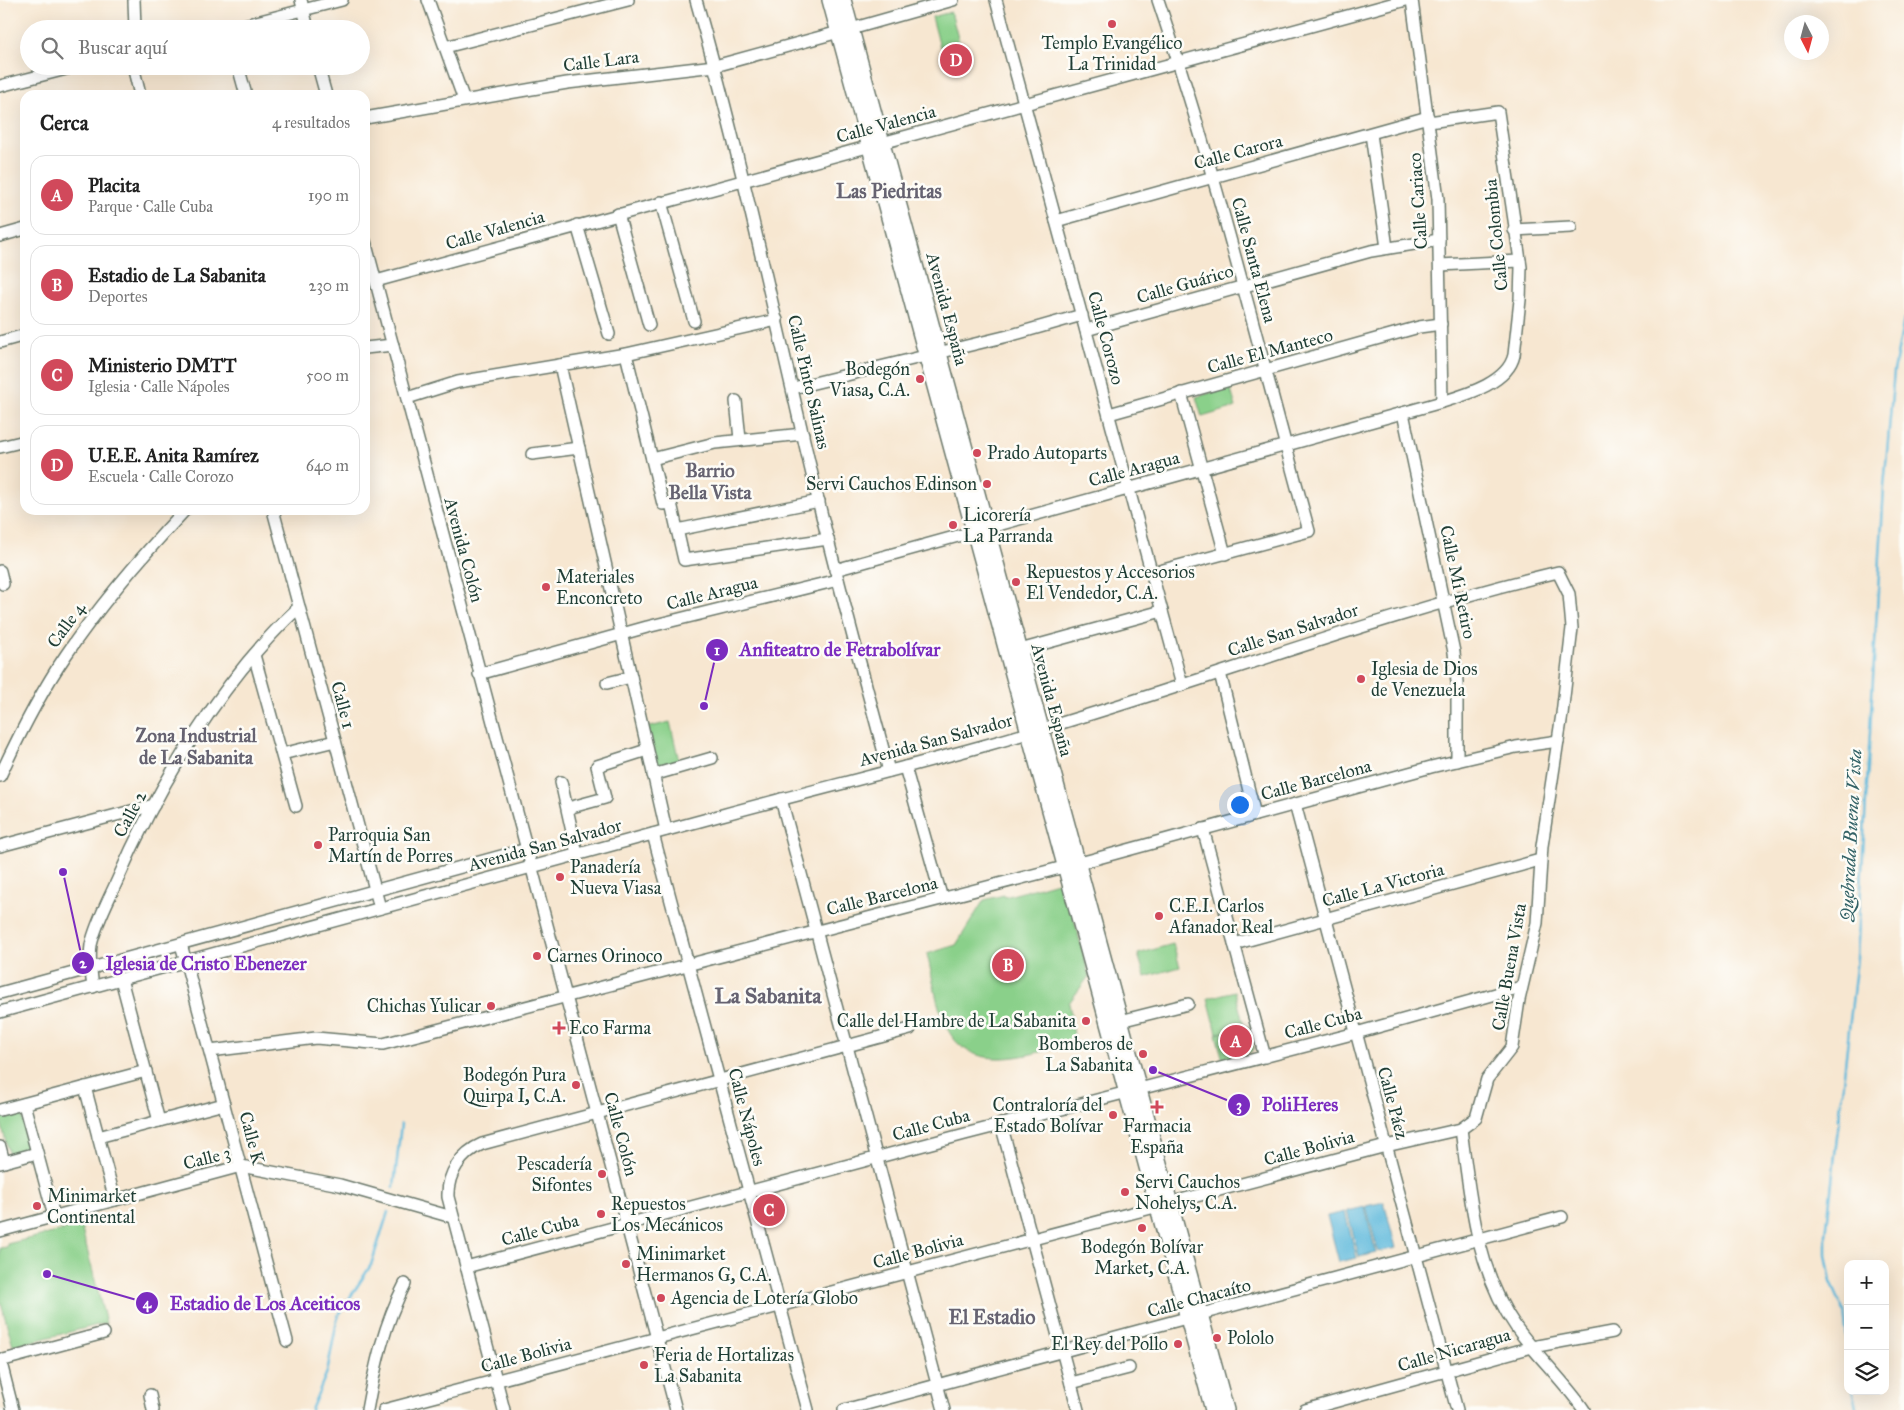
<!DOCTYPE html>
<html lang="es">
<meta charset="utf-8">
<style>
body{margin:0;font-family:"IM FELL Great Primer",serif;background:#f6f6f6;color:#222}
.controls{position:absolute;right:15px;bottom:15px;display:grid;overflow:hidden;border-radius:10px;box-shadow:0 5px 20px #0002}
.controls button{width:45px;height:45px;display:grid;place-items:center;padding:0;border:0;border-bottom:1px solid #e0e0e0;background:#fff;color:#222;font:25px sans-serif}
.compass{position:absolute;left:1784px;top:15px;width:45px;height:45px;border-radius:50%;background:#fff;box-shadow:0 5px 20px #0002;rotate:174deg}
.you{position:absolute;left:1239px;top:804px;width:18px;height:18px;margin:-12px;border:4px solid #fff;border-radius:50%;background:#1a73e8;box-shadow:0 0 0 8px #1a73e833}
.badge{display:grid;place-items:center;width:32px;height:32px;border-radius:50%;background:#d1495b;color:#fff;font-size:16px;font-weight:700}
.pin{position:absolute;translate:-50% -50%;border:2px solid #fff;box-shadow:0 1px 5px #0006}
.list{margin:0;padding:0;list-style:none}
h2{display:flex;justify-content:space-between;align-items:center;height:65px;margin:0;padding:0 20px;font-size:21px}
h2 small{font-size:16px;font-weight:400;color:#767676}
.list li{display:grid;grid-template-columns:32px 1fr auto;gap:15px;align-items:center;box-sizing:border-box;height:80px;margin:0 10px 10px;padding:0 10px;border:1px solid #e0e0e0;border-radius:15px}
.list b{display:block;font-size:19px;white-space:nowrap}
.list p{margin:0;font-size:16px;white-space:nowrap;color:#767676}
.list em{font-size:16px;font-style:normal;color:#767676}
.icon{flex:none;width:28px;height:28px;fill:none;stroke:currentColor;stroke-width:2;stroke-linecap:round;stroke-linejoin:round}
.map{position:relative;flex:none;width:1904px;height:1410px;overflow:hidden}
.search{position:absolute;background:#fff;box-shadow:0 5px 20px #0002;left:20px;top:20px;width:350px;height:55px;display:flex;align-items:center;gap:12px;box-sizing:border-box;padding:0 18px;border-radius:28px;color:#767676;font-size:19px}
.panel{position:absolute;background:#fff;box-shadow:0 5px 20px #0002;left:20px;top:90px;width:350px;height:425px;border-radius:15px}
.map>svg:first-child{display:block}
</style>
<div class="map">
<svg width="1904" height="1410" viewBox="0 0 1904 1410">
<rect width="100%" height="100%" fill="#fdfcf7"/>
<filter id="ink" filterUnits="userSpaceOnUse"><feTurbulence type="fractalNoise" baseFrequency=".02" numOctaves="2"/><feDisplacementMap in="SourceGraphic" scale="10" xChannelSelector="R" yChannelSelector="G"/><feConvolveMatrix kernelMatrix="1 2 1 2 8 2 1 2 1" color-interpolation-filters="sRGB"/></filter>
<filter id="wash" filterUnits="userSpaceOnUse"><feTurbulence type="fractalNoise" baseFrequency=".0096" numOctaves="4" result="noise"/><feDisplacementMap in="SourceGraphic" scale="20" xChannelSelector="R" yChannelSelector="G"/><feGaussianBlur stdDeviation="1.12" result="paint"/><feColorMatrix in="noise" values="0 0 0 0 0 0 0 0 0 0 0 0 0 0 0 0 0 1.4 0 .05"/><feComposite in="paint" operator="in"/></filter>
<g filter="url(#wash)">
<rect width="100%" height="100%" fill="#f7e7d1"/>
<!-- green -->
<g fill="#8ad08a" stroke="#54865f">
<path d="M951 12 959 42 940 47 932 17Z"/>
<path d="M1230 387 1236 407 1202 417 1196 397Z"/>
<path d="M670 722 679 761 656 767 646 728Z"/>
<path d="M1064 880 1089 976 1069 1003 1075 1042C1035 1053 972 1078 947 1028 936 1006 933 978 927 954L956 945 984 900 1004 895 1005 897Z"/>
<path d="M1173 944 1180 967 1145 977 1138 954Z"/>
<path d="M1235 991 1244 1027 1249 1026 1254 1049 1249 1053 1223 1060 1216 1034 1224 1032 1217 1033 1208 998Z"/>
<path d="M21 1112 30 1148 9 1154 0 1118Z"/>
<path d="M81 1226 106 1323 13 1346 0 1300V1248L7 1247V1244Z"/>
</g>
<!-- water -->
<g fill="#5eb9dc" stroke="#3e7b88">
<path d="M1384 1202 1396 1248 1378 1252 1366 1206Z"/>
<path d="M1365 1207 1376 1253 1359 1257 1347 1211Z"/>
<path d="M1345 1212 1357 1258 1339 1262 1327 1216Z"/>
</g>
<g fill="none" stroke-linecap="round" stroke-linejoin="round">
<!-- stream -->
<g stroke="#5eb9dc" stroke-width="2.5">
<path d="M394 1187 401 1124"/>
<path d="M1848 1349 1844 1311 1831 1282 1826 1254V1235L1857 958 1884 487 1894 371 1904 319"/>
<path d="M1852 1391 1857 1410"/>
<path d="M311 1410 327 1372 338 1316 371 1265 388 1212"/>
</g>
</g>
</g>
<g filter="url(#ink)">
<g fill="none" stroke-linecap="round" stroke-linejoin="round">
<defs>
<g id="minor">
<path d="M134 0 135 29"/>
<path d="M301 0 308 29"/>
<path d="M428 0 464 100"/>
<path d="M696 0C745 171 780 344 822 516 843 601 866 686 889 771"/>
<path d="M996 0 1182 685"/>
<path d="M1412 0 1438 199 1442 402"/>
<path d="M229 29 342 0"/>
<path d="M851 29 953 0"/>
<path d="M445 47 628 0"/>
<path d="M133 66 140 95"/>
<path d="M238 66 246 95"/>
<path d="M318 66 326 95"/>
<path d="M0 86 78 66"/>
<path d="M365 118 567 83 715 66 839 32"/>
<path d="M1371 134 1387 248"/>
<path d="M661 202 694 321"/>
<path d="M618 214 649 325"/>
<path d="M1056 221 1428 117"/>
<path d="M577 225 609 334"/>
<path d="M1514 230 1571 227"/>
<path d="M0 236 25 229"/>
<path d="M365 241 676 1410"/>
<path d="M1440 265 1520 261"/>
<path d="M376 281 1406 0"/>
<path d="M1086 330 1371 251 1439 240"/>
<path d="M0 342 25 335"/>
<path d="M365 348 393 345"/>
<path d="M626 354 663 504 671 503 684 560 828 539"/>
<path d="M560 365 666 830"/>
<path d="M793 388 1008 336 1082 315"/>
<path d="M1181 393 1225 554"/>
<path d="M407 398 458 382 626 354 777 320"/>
<path d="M736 401 740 439"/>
<path d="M1403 413 1454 652 1457 682V761"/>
<path d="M1109 414 1419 327 1441 324"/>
<path d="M0 447 25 441"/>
<path d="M532 454 579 448"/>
<path d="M652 459 715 443 803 434"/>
<path d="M273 510 380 908"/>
<path d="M677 530 819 501"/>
<path d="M835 570 1442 402C1465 395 1508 383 1514 355L1520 300 1521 267 1498 112 1429 122"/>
<path d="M0 571 3 584"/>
<path d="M1152 573 1309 531C1260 354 1217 175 1158 0"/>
<path d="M1020 650 1162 611"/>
<path d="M254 655 296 806"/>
<path d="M1220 673 1255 815"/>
<path d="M479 674 647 627 838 580"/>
<path d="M607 683 631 677"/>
<path d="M282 754 335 741"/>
<path d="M905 767 942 899"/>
<path d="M653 775 712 758"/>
<path d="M0 776C19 735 40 693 66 655 101 603 142 556 185 510"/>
<path d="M561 782 577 854"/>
<path d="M781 799 944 1410"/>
<path d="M1295 804 1457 1410"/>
<path d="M568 808 605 798 597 766 647 750"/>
<path d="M1203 829 1265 1057"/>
<path d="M653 834 808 1410"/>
<path d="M0 846 154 805"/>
<path d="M181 944 287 1341"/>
<path d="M1234 944 1540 860"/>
<path d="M121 979 159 1121"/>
<path d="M93 987C91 973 89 959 91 945 96 923 108 901 117 881 159 784 221 680 299 607"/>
<path d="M0 993 527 849"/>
<path d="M0 1012C241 946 482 880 722 815 811 791 901 769 990 744 1181 691 1365 618 1558 572L1569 594 1572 628 1562 714 1542 846 1537 923 1519 1000 1512 1047 1487 1079 1476 1118 1461 1129 1386 1146 384 1410"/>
<path d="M1120 1021 1188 1004"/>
<path d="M210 1051 316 1038 383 1044 1091 860 1431 767 1516 747 1558 741"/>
<path d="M85 1087 115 1200"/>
<path d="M24 1104 54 1216"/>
<path d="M0 1110 146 1071"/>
<path d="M1001 1124 1078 1410"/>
<path d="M1461 1129C1470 1197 1476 1270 1516 1327 1537 1356 1564 1381 1584 1410"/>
<path d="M98 1137 224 1104"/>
<path d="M0 1147 4 1162"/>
<path d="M0 1163 37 1153"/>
<path d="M0 1231 241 1166 340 1185 452 1217"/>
<path d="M466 1267 965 1134 1356 1033 1521 987"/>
<path d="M0 1359 13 1410"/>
<path d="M0 1361 104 1333"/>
<path d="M1071 1383 1129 1368"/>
<path d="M150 1395 153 1410"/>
<path d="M367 1410C375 1366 384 1324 405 1284"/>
<path d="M504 1410 448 1197C447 1174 461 1153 482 1144L910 1029"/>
<path d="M844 1410 1562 1217"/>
<path d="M1305 1410 1532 1347 1613 1332"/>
</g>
<g id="major">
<path d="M830 0 1213 1410"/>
<path d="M843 0 1226 1410"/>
</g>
</defs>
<!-- minor casing -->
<use href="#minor" stroke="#6b786b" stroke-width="14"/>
<!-- major casing -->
<use href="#major" stroke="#6b786b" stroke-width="18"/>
<!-- minor -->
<use href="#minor" stroke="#fff" stroke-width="11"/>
<!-- major -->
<use href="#major" stroke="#fff" stroke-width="15"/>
</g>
</g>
<!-- markers -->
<g fill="#d1495b" stroke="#fdfcf7" stroke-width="2">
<circle cx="1112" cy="24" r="5"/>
<circle cx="920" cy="379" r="5"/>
<circle cx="977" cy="453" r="5"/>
<circle cx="987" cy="484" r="5"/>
<circle cx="953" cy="525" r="5"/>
<circle cx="1016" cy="582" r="5"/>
<circle cx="546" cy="587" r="5"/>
<circle cx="1361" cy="679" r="5"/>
<circle cx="318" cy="845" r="5"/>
<circle cx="560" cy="877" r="5"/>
<circle cx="1159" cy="916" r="5"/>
<circle cx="537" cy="956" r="5"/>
<circle cx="491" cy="1006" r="5"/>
<circle cx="1086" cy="1021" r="5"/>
<path d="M556.5 1020.5h5v5h5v5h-5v5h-5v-5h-5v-5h5z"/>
<circle cx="1143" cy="1054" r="5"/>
<circle cx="576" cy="1085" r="5"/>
<path d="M1154.5 1099.5h5v5h5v5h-5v5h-5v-5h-5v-5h5z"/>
<circle cx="1113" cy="1115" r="5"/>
<circle cx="602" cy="1174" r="5"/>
<circle cx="1125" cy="1192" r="5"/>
<circle cx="37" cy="1206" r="5"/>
<circle cx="601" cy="1214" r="5"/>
<circle cx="1142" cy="1228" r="5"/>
<circle cx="626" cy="1264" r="5"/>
<circle cx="661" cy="1298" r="5"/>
<circle cx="1217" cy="1338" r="5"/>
<circle cx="1178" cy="1344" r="5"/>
<circle cx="644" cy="1365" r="5"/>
</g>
<g text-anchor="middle" stroke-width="5" stroke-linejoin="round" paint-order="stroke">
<!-- poi labels -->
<g font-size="18" fill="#1f3d34" stroke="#fdfcf7" text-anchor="start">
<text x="1112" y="49" text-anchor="middle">Templo Evangélico<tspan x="1112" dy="21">La Trinidad</tspan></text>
<text x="910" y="375" text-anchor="end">Bodegón<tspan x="910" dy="21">Viasa, C.A.</tspan></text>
<text x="987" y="459">Prado Autoparts</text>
<text x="977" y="490" text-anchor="end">Servi Cauchos Edinson</text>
<text x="963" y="521">Licorería<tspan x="963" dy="21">La Parranda</tspan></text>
<text x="1026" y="578">Repuestos y Accesorios<tspan x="1026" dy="21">El Vendedor, C.A.</tspan></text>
<text x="556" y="583">Materiales<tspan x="556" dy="21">Enconcreto</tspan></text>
<text x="1371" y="675">Iglesia de Dios<tspan x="1371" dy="21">de Venezuela</tspan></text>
<text x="328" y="841">Parroquia San<tspan x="328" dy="21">Martín de Porres</tspan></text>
<text x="570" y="873">Panadería<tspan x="570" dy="21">Nueva Viasa</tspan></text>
<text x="1169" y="912">C.E.I. Carlos<tspan x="1169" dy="21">Afanador Real</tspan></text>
<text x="547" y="962">Carnes Orinoco</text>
<text x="481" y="1012" text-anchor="end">Chichas Yulicar</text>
<text x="1076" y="1027" text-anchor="end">Calle del Hambre de La Sabanita</text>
<text x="569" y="1034">Eco Farma</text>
<text x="1133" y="1050" text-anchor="end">Bomberos de<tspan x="1133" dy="21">La Sabanita</tspan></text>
<text x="566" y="1081" text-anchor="end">Bodegón Pura<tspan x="566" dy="21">Quirpa I, C.A.</tspan></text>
<text x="1103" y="1111" text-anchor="end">Contraloría del<tspan x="1103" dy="21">Estado Bolívar</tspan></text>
<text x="1157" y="1132" text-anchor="middle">Farmacia<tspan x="1157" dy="21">España</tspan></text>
<text x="592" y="1170" text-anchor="end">Pescadería<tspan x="592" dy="21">Sifontes</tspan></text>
<text x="1135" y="1188">Servi Cauchos<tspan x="1135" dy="21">Nohelys, C.A.</tspan></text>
<text x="47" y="1202">Minimarket<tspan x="47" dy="21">Continental</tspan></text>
<text x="611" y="1210">Repuestos<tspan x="611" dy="21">Los Mecánicos</tspan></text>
<text x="1142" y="1253" text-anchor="middle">Bodegón Bolívar<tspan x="1142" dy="21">Market, C.A.</tspan></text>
<text x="636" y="1260">Minimarket<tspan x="636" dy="21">Hermanos G, C.A.</tspan></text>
<text x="671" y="1304">Agencia de Lotería Globo</text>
<text x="1227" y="1344">Pololo</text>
<text x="1168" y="1350" text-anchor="end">El Rey del Pollo</text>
<text x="654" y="1361">Feria de Hortalizas<tspan x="654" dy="21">La Sabanita</tspan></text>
</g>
<!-- street labels -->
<g font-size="18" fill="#1f3d34" stroke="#fdfcf7">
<text transform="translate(601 61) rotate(-7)" y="6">Calle Lara</text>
<text transform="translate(886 124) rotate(-15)" y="6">Calle Valencia</text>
<text transform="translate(1238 152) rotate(-15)" y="6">Calle Carora</text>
<text transform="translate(1418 201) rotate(-94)" y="6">Calle Cariaco</text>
<text transform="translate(495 230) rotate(-16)" y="6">Calle Valencia</text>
<text transform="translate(1496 235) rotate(-96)" y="6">Calle Colombia</text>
<text transform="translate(1254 260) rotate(75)" y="6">Calle Santa Elena</text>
<text transform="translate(1185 284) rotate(-16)" y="6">Calle Guárico</text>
<text transform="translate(947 309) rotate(75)" y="6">Avenida España</text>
<text transform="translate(1106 338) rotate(75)" y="6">Calle Corozo</text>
<text transform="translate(1270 351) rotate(-15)" y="6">Calle El Manteco</text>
<text transform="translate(809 382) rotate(77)" y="6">Calle Pinto Salinas</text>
<text transform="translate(1134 469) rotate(-15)" y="6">Calle Aragua</text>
<text transform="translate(464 550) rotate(75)" y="6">Avenida Colón</text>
<text transform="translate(1458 582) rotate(78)" y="6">Calle Mi Retiro</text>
<text transform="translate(712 593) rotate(-14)" y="6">Calle Aragua</text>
<text transform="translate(66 625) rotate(-54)" y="6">Calle 4</text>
<text transform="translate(1293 630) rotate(-18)" y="6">Calle San Salvador</text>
<text transform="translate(1052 700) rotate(75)" y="6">Avenida España</text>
<text transform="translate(343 705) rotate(75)" y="6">Calle 1</text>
<text transform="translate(936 740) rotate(-15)" y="6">Avenida San Salvador</text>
<text transform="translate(1316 780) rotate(-15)" y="6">Calle Barcelona</text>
<text transform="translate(130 814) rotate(-62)" y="6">Calle 2</text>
<text transform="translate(545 845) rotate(-15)" y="6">Avenida San Salvador</text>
<text transform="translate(1383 885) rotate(-15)" y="6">Calle La Victoria</text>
<text transform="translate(882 896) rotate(-14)" y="6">Calle Barcelona</text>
<text transform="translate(1509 967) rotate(-80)" y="6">Calle Buena Vista</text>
<text transform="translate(1323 1023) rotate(-15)" y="6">Calle Cuba</text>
<text transform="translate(1393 1103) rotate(75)" y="6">Calle Páez</text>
<text transform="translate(747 1117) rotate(75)" y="6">Calle Nápoles</text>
<text transform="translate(931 1125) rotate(-15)" y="6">Calle Cuba</text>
<text transform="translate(621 1134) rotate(75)" y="6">Calle Colón</text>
<text transform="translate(252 1138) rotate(75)" y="6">Calle K</text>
<text transform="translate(1309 1148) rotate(-15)" y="6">Calle Bolivia</text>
<text transform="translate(207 1158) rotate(-14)" y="6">Calle 3</text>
<text transform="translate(540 1230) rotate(-15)" y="6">Calle Cuba</text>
<text transform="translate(918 1251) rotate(-15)" y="6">Calle Bolivia</text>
<text transform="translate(1199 1298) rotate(-15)" y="6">Calle Chacaíto</text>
<text transform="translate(1454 1350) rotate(-16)" y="6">Calle Nicaragua</text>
<text transform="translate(526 1355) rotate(-15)" y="6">Calle Bolivia</text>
</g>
<!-- neighbourhood labels -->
<g font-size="19" font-weight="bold" fill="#666371" stroke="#fdfcf7">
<text x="710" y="477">Barrio<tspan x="710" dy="22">Bella Vista</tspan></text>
<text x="196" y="742">Zona Industrial<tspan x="196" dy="22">de La Sabanita</tspan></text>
</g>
<!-- water labels -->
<g font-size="19" font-style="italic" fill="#326266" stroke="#fdfcf7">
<text transform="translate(1850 835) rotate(-87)" y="7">Quebrada Buena Vista</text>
</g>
<!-- quarter labels -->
<g font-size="20" font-weight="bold" fill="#666371" stroke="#fdfcf7">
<text x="889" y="198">Las Piedritas</text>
<text x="992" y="1324">El Estadio</text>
</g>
<!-- district labels -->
<g font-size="22" font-weight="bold" fill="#666371" stroke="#fdfcf7">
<text x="768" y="1003">La Sabanita</text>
</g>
</g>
<!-- callouts -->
<path fill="none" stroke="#7b2cbf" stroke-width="2" d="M704 706L717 650M63 872L83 963M1153 1070L1239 1105M47 1274L147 1303"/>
<g fill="#7b2cbf" stroke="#fdfcf7" stroke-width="2">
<circle cx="704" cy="706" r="5"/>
<circle cx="63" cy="872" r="5"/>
<circle cx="1153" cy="1070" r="5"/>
<circle cx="47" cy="1274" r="5"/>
<circle cx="717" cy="650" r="12"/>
<circle cx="83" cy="963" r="12"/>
<circle cx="1239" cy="1105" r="12"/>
<circle cx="147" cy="1303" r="12"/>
</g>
<g font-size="15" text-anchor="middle" font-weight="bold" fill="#fff">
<text x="717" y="655">1</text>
<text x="83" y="968">2</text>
<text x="1239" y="1110">3</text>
<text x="147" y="1308">4</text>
</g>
<g font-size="19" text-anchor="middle" font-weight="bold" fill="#7b2cbf" stroke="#fdfcf7" stroke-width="5" stroke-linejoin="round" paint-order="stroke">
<text x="840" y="656">Anfiteatro de Fetrabolívar</text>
<text x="206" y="970">Iglesia de Cristo Ebenezer</text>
<text x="1300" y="1111">PoliHeres</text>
<text x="265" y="1310">Estadio de Los Aceiticos</text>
</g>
</svg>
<div class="controls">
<button>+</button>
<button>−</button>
<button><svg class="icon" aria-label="layers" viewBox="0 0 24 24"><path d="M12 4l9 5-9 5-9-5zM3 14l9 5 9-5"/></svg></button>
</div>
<svg class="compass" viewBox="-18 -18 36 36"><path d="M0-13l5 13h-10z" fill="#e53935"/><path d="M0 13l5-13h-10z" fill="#767676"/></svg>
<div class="you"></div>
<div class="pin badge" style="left:1236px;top:1041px">A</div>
<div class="pin badge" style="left:1008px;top:965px">B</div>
<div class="pin badge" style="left:769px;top:1210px">C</div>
<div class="pin badge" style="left:956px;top:60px">D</div>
<div class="search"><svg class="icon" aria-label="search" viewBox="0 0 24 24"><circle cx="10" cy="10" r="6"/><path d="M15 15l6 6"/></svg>Buscar aquí</div>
<section class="panel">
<h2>Cerca<small>4 resultados</small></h2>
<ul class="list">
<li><span class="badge">A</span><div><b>Placita</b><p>Parque · Calle Cuba</p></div><em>190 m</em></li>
<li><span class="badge">B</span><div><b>Estadio de La Sabanita</b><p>Deportes</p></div><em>230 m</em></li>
<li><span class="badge">C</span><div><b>Ministerio DMTT</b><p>Iglesia · Calle Nápoles</p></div><em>500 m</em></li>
<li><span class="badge">D</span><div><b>U.E.E. Anita Ramírez</b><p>Escuela · Calle Corozo</p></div><em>640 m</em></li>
</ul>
</section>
</div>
